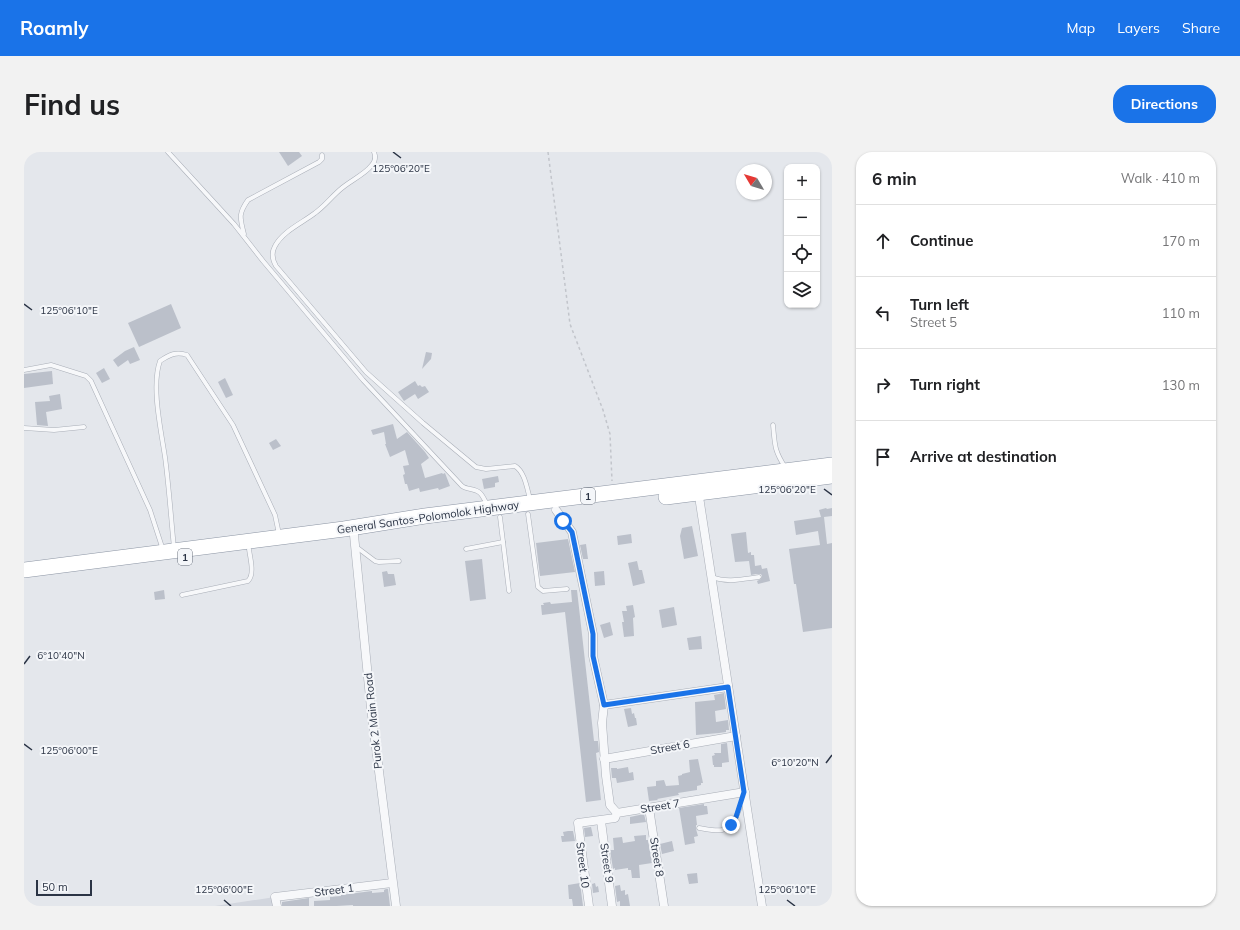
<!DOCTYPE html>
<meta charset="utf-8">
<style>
body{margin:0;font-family:Mulish,sans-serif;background:#f2f2f2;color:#202124}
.controls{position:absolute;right:12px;top:12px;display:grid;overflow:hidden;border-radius:8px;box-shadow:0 1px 3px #0004}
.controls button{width:36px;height:36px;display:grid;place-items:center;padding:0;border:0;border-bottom:1px solid #e0e0e0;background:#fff;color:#202124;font:20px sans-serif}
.compass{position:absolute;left:712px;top:12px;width:36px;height:36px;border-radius:50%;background:#fff;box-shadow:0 1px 3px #0004;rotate:308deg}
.scale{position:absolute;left:12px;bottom:10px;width:56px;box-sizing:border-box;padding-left:4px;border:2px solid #2b3445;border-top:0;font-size:11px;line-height:14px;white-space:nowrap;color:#2b3445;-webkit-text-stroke:3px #f4f6f9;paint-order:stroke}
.stop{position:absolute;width:12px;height:12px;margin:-9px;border:3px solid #1a73e8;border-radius:50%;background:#fff}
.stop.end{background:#1a73e8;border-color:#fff;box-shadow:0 1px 4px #0008}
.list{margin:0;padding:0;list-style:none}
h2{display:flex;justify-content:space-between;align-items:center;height:52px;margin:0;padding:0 16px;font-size:17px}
h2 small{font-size:13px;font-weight:400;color:#757577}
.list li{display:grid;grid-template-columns:26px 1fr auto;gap:12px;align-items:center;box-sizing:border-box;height:72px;padding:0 16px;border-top:1px solid #e0e0e0}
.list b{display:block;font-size:15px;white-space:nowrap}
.list p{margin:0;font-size:13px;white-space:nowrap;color:#757577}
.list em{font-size:13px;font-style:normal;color:#757577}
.icon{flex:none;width:22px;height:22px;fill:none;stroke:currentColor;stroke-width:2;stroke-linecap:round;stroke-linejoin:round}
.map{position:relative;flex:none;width:808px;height:754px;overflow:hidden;border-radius:16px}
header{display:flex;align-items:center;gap:24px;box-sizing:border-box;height:56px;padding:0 20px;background:#1a73e8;color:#fff}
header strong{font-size:19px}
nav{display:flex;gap:22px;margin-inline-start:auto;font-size:14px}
.intro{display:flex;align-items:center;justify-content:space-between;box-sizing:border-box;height:96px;padding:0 24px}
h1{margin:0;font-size:28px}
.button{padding:10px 18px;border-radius:16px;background:#1a73e8;color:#fff;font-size:14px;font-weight:700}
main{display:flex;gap:24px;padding:0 24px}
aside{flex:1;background:#fff;border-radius:16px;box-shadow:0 1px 3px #0004}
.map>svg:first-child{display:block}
</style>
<header>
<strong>Roamly</strong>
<nav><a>Map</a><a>Layers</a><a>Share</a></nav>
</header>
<div class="intro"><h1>Find us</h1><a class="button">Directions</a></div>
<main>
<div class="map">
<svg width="808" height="754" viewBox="0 0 808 754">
<rect width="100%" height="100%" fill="#e4e7ec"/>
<!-- built -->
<path fill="#d2d6de" d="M251 745 252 754H191Z"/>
<!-- building -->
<g fill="#bbc0ca">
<path d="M255 0H275L278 4 264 14Z"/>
<path d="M147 152 157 176 115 195 104 171Z"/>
<path d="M110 195 116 208 106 212 104 208 94 215 89 208 101 199Z"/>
<path d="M402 200 408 201 407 207 398 217Z"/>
<path d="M80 216 86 227 78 231 72 221Z"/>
<path d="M28 219 29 232 0 236V222Z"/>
<path d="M201 226 209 243 202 246 194 230Z"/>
<path d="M391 229 394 234 396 233 398 235 401 234 405 240 394 247 391 242 380 249 374 240Z"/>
<path d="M36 242 38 257 22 260 24 274 13 273 11 250 26 249 25 244Z"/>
<path d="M369 272 373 287 383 280 401 300 405 306 397 312 401 326 418 321 419 322 421 321 426 334 415 338 414 336 396 340 395 336 385 339 383 332H381L379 323 381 322 379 314 385 313 381 298 366 305 361 292H362L360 280 349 283 347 278Z"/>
<path d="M252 287 257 294 249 298 245 291Z"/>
<path d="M474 324 475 330 471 331V335L460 337 458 327Z"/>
<path d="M802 356 803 357 808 356V364L800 365 803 392 808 391V476L779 480 772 432H770L765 397 796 393 794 379 772 383 770 369 797 365 795 358Z"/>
<path d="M668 374 674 404 660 407 656 384 658 376Z"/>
<path d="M722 380 724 401 727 400V403H730L731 414 737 413 738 417 743 416 746 429 734 432 733 429 737 427 738 424 737 422H732V421V422L727 423 725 409 711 410 707 382Z"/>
<path d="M607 382 608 391 594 393 593 384Z"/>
<path d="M544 387 551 420 516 424 512 391Z"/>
<path d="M562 392 564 407H559L556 393Z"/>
<path d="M458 407 462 447 446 449 441 409Z"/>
<path d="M613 409 615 418H618L621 431 609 434 604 411Z"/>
<path d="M363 419 364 422H370L372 433 360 435 358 420Z"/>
<path d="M580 419 581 433 571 434 570 420Z"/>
<path d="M140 438 141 447 131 448 130 440Z"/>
<path d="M547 438H553L570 589H574L575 600 572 601 577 648 562 650 541 460 518 463 517 453H520L519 451 526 450 527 452 548 450Z"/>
<path d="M609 453 611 465 609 466 610 484 600 485 598 470H600L598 459H603L602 454Z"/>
<path d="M650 455 653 473 638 476 635 458Z"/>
<path d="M586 470 589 483 580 486 576 473Z"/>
<path d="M677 484 678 497 665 498 663 486Z"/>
<path d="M700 541 702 557 691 559 692 570 704 568 705 578H702V580L695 581 672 583 671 550 691 548 690 543Z"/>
<path d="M607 556 608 562 610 561 611 566H612L613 573 604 575 600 557Z"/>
<path d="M703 591 705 610 698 611V615H690V613H689L688 604 691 603 690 601H697V592Z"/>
<path d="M674 607 679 631H677V633L673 634V638L654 641 655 643 633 647 634 648 625 649 623 635 632 634V629L640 628 642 634 655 633 654 624 658 623V622L666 620 665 608Z"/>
<path d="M604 615 605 621 609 620 610 628 593 631 592 626H588L587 616H593V617Z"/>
<path d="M680 652V654H683L684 662 672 664 673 673H672V677L674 684 670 685 671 691 661 693 655 656Z"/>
<path d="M620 662 622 670 606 672V665Z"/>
<path d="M567 675 569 684 561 685 560 676Z"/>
<path d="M544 679H549L551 689 538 690 537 684H540L539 680Z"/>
<path d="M622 683V688H624L628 711 615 713 616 726H608L607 718H604V716L591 718V716L589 717 586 698H590L589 686 598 685 599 691 611 689 610 684Z"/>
<path d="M648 689 650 699 638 702 636 692Z"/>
<path d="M673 721 674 731 665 732 663 722Z"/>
<path d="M556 731 559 754H549L548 747H545L544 733Z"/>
<path d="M571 731 572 735 574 734 575 740 569 741 568 732Z"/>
<path d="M596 733 597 739 601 738V743L604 742 606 754H596V749L593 750 591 734Z"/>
<path d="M362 737H364L366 754H329V753L313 754H290V749L306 748V745L317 744V743L348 739V741L360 740V738Z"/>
<path d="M285 746V754H258V750Z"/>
</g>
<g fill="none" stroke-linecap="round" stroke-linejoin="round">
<defs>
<g id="lane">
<path d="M144 0 210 72 239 109 339 228 438 334C443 338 451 336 456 341 459 344 461 349 463 352"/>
<path d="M350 0C352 5 351 10 347 14 341 22 326 29 318 36 308 44 301 54 291 61 278 71 259 79 251 94 247 101 248 107 252 114L342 220 399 271 452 315 462 317 491 314C501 320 503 337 506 347"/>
<path d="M220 82C216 66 214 62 224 48L295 10 298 7V3"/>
<path d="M0 218 27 213 62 224 67 229 126 358 139 398"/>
<path d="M749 273C751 293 750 298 761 315"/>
<path d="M0 276 30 278 60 275"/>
<path d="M504 362 514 435 519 439 543 437"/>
<path d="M476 365 485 439"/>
<path d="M331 394 351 409 355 410 375 409"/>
<path d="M150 396C147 366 145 335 141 305 137 278 127 234 136 209 145 203 152 199 163 203L209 273 251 363 255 382"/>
<path d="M442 397 479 390"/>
<path d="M688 425C703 431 719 427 735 425"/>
<path d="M158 443 224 429C231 422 226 406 225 397"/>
<path d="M675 676C682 677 691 679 698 678 712 674 715 657 719 645"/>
</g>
<g id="street">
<path d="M674 338 738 754"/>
<path d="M532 358 548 380 569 482V504L580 553 578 571 582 624 586 653 593 661"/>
<path d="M330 383 347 556 372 754"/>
<path d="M580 553 704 535"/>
<path d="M580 607 712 584"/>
<path d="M625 656 640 754"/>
<path d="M577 669 588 754"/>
<path d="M253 754 251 745 368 731"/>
<path d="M565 754 554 671 591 666 593 661 721 640"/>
</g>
<g id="highway">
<path d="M642 345 808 324"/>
<path d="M0 418 320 377 401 364 808 313"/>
</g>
</defs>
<!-- lane casing -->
<use href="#lane" stroke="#a9aeb7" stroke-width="5"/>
<!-- street casing -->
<use href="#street" stroke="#a9aeb7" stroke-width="9"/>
<!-- highway casing -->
<use href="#highway" stroke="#8b94a3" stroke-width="16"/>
<!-- path -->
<path stroke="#c2c5cb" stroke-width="1.5" stroke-dasharray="3 3" stroke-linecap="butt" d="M524 0 546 172 579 258 586 282 588 329"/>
<!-- lane -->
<use href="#lane" stroke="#f7f8fa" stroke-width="4"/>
<!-- street -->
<use href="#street" stroke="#f7f8fa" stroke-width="8"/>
<!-- highway -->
<use href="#highway" stroke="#fff" stroke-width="15"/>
</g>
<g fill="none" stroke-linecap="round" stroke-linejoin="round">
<!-- route -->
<path stroke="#1a73e8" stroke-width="5" d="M539 369 548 380 569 482V504L580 553 704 535 720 640 712 665 707 673"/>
</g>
<!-- ticks -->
<path fill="none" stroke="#2b3445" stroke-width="1.5" d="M369 0 377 6M0 152 8 158M800 337 808 343M0 512 6 504M0 592 8 598M802 611 808 603M200 748 207 754M763 748 771 754"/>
<g text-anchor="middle" stroke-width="4" stroke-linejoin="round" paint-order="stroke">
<!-- shield labels -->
<g fill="#f4f6f9" stroke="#676e7b" stroke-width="1">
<rect x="557" y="336" width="14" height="16" rx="3"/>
<rect x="154" y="397" width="14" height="16" rx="3"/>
</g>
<g font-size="10" font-weight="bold" fill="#2b3445">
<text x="564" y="348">1</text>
<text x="161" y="409">1</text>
</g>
<!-- street labels -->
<g font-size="11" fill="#2b3445" stroke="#f4f6f9">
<text transform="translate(404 365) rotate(-8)" y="4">General Santos-Polomolok Highway</text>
<text transform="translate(349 569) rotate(-96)" y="4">Purok 2 Main Road</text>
<text transform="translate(646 595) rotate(-10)" y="4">Street 6</text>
<text transform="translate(636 654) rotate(-9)" y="4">Street 7</text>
<text transform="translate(633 705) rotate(81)" y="4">Street 8</text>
<text transform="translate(583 711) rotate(82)" y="4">Street 9</text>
<text transform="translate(559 713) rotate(83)" y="4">Street 10</text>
<text transform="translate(310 738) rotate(-7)" y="4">Street 1</text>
</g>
</g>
<g font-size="10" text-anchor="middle" fill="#2b3445" stroke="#f4f6f9" stroke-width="4" stroke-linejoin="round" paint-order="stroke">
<text x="377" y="20">125°06'20"E</text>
<text x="45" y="162">125°06'10"E</text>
<text x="763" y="341">125°06'20"E</text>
<text x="37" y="507">6°10'40"N</text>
<text x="45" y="602">125°06'00"E</text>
<text x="771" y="614">6°10'20"N</text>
<text x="200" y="741">125°06'00"E</text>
<text x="763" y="741">125°06'10"E</text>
</g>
</svg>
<div class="controls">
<button>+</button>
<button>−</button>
<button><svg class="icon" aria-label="locate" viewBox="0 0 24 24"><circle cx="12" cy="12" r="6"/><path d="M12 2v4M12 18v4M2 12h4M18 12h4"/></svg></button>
<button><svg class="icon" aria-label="layers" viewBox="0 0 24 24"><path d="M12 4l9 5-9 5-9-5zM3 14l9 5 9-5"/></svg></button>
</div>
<svg class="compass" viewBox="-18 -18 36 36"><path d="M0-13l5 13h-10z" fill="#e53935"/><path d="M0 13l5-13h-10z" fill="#757577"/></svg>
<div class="scale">50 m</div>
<div class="stop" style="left:539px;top:369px"></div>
<div class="stop end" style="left:707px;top:673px"></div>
</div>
<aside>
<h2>6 min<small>Walk · 410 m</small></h2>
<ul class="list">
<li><svg class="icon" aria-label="ahead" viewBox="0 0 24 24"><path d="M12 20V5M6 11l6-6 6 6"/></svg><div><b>Continue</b></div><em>170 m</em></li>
<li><svg class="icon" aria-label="left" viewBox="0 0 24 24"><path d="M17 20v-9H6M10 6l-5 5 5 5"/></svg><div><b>Turn left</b><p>Street 5</p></div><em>110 m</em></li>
<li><svg class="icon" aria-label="right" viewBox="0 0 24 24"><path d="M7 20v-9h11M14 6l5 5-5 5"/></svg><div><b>Turn right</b></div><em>130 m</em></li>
<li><svg class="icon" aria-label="arrive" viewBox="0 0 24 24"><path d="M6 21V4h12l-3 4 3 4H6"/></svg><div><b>Arrive at destination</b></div></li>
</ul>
</aside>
</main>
